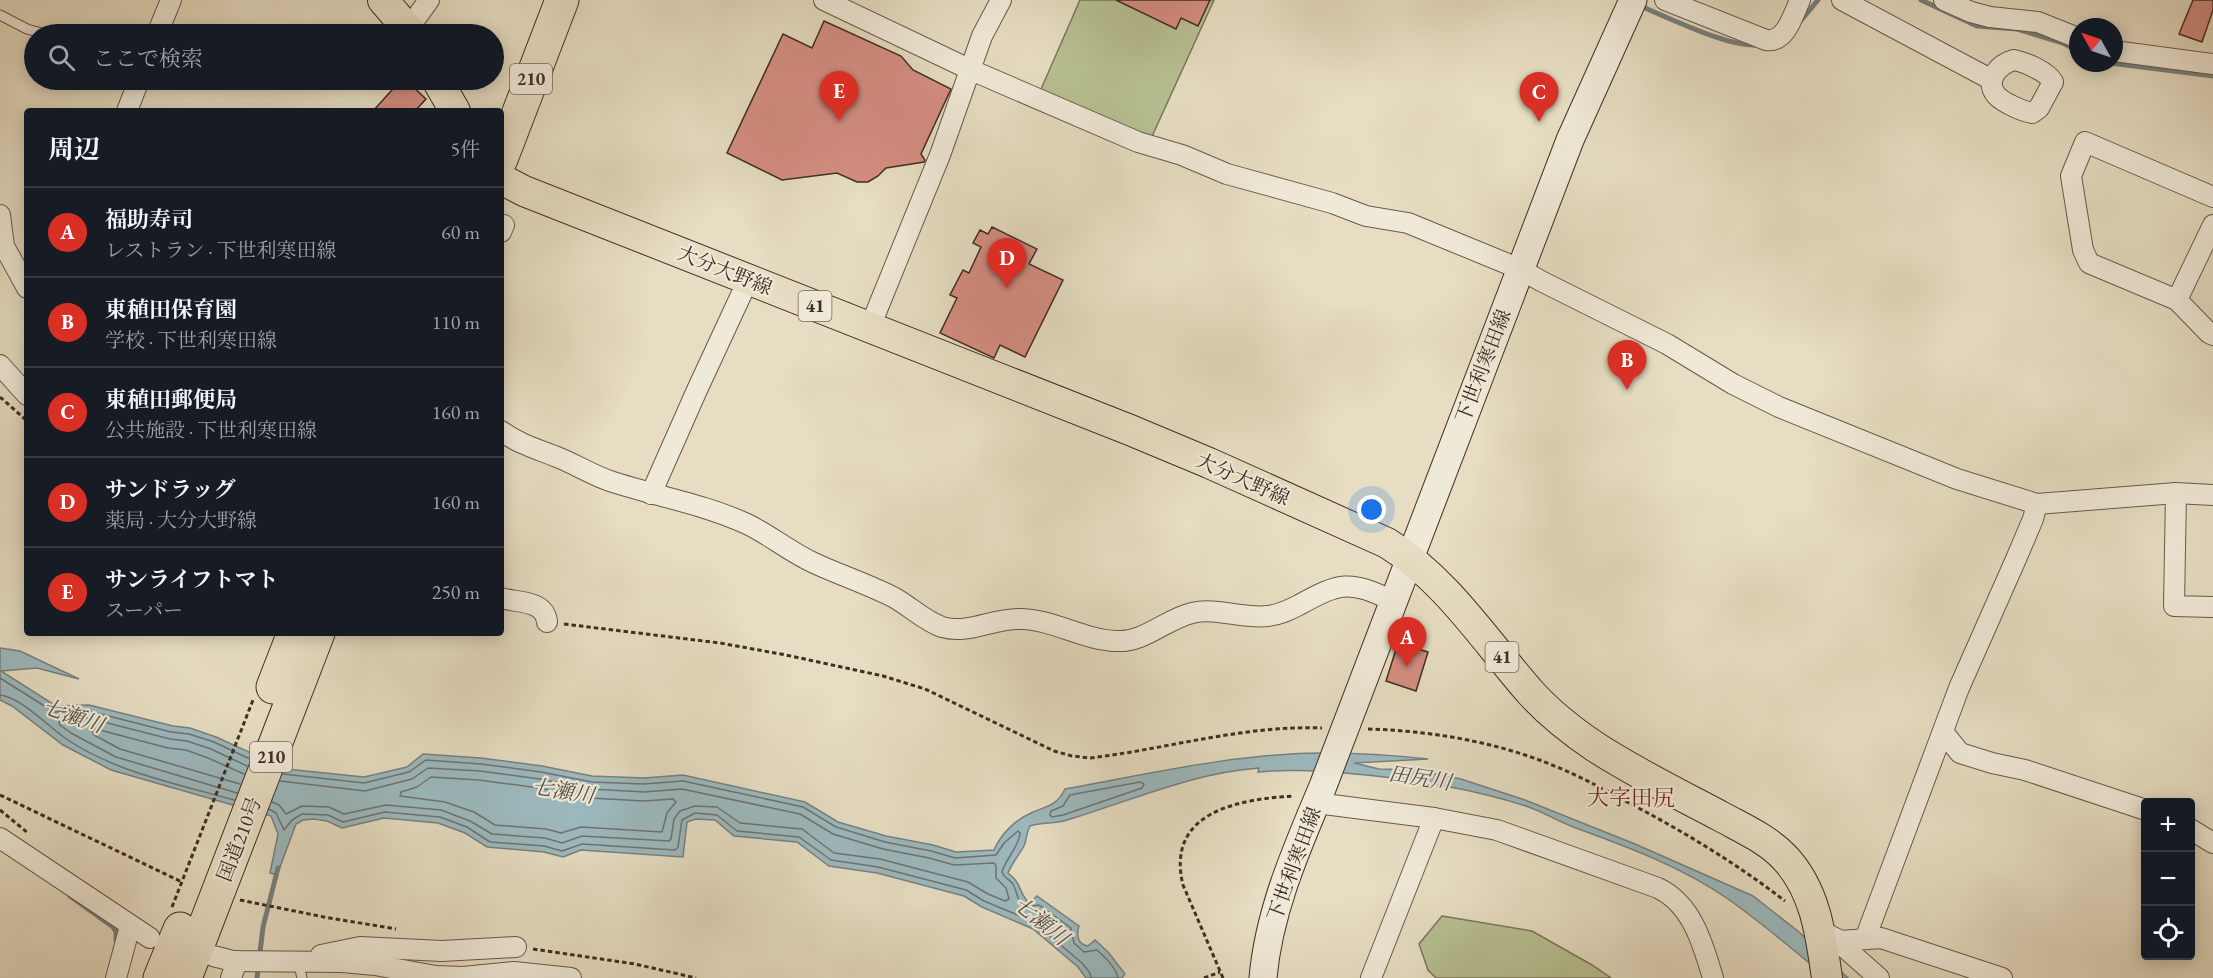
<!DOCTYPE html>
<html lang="ja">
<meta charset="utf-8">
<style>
body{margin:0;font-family:"EB Garamond","Noto Serif JP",serif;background:#242831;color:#f1f3f6}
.controls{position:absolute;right:18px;bottom:18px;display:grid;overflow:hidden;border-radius:6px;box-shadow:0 3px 15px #0003}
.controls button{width:54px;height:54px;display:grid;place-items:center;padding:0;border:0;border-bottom:2px solid #363941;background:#171b24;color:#f1f3f6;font:30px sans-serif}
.compass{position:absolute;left:2069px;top:18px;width:54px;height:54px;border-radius:50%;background:#171b24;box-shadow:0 3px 15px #0003;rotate:310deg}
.you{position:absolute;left:1372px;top:510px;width:21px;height:21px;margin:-15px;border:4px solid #fff;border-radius:50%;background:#1a73e8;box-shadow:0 0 0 9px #1a73e833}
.badge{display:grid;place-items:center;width:39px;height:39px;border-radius:50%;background:#d93025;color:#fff;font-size:20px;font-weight:700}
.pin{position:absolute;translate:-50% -50px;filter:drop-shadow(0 2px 3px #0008)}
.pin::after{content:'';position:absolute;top:32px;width:21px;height:18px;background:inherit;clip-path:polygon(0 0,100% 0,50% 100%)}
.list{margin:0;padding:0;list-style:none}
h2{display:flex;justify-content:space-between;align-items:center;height:78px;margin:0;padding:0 24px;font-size:26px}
h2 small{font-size:20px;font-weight:400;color:#9ea1a6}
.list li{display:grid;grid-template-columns:39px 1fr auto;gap:18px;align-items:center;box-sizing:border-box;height:90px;padding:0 24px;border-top:2px solid #363941}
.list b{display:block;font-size:22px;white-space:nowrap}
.list p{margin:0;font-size:20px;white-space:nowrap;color:#9ea1a6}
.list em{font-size:20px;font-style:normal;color:#9ea1a6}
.icon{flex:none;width:33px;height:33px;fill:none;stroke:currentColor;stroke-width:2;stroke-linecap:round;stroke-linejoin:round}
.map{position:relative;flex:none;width:2213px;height:978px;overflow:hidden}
.search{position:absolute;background:#171b24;box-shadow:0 3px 15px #0003;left:24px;top:24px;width:480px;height:66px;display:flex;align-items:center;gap:15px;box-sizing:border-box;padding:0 21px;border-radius:33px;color:#9ea1a6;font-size:22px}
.panel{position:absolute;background:#171b24;box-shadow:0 3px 15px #0003;left:24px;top:108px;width:480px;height:528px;border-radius:6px}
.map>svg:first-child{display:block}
</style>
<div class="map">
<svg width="2213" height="978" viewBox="0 0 2213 978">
<rect width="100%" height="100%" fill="#e6ddc2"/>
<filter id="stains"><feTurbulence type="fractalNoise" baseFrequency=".00333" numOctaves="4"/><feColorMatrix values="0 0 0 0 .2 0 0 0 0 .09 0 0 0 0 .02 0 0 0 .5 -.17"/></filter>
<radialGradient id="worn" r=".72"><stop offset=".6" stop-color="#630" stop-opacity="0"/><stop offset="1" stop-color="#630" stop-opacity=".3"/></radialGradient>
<!-- green -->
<g fill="#b7c092" stroke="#7c765b" stroke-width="1.5">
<path d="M1080 0H1214L1149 143 1038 96Z"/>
<path d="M1442 916 1532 931 1592 965 1611 978H1436L1428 970 1419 944Z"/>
</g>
<!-- water -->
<path fill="#9cb9be" stroke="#778180" stroke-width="1.5" d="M0 648 20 651 79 679 37 668 1 671 56 706 89 705 173 726 190 728 216 737 286 769 364 777 407 767 423 754 481 758 542 766 592 776 644 778 683 775 805 802 838 822 886 836 933 845 956 852 994 850C1001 834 1015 820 1031 813 1048 805 1056 807 1065 789 1148 774 1239 753 1323 753 1358 753 1393 755 1428 759L1354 763 1379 769 1417 770 1461 779 1525 800 1635 844 1753 896 1799 932 1848 978H1827C1795 951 1762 923 1728 899 1682 867 1628 847 1576 828 1559 822 1544 812 1526 806 1467 787 1406 778 1344 773 1315 771 1287 769 1258 772L1259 768C1191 773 1131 801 1067 820 1055 824 1042 822 1030 826 1026 833 1027 839 1024 846 1019 855 1012 863 1008 873 1022 884 1017 888 1027 901L1031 902 1037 896 1079 926C1076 935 1078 945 1088 946L1095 940 1108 952 1125 974 1122 978H1086L1078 967 1033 929 982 907 964 896 877 873 829 866 797 842 734 836 715 820 696 819 687 822 683 857 581 850 563 857 544 852 487 847 465 833 438 823 384 818 342 828 327 821 314 819 303 820 296 824 277 875 270 873 278 834 271 816 111 770 63 745 12 706 0 700Z"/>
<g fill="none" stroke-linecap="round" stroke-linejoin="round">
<!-- shore -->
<g stroke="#6e7371" stroke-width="1.5">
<path d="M0 678 54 712 89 711 171 732 189 734 214 742 250 759"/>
<path d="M0 695C20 697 48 726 65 738 114 772 178 784 234 800"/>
<path d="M283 774 364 783 409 772 426 760 481 764 541 772 592 782 644 784 683 781 803 807 836 827 885 842 931 851 955 858 996 855 1004 843 1018 831 1020 833C1019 847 1006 858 1002 872 1005 879 1009 879 1013 884 1018 893 1016 901 1026 907L1039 905 1071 928 1074 943 1084 952 1097 950C1105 957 1116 967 1118 978"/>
<path d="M431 777 479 780 539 788 590 798 644 801 673 799 676 802 667 813 662 832 581 827 561 833 546 829 495 825 474 812 445 802 400 796 401 792 417 787Z"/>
<path d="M1140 782 1144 784 1142 788 1063 815 1052 817 1050 815 1051 811 1063 806 1070 795Z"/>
<path d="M240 784 120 749 94 735 92 731 96 729 168 748 186 750 208 758 244 774"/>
<path d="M237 793 116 757 71 733 60 725 59 722 61 720 88 718 170 739 187 741 211 749 247 766"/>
<path d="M272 802 279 805 286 814 302 806 329 807 344 814 386 805 441 810 470 821 492 834 545 838 562 843 582 836 669 841 671 839 674 819 680 811 695 806 717 807 740 823 802 829 834 853 880 859 968 882 988 894 1005 901 1009 899 1006 888 996 878V866L994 863 954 865 929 858 883 849 833 834 800 814 682 789 644 792 591 789 540 779 480 771 428 768 412 779 365 791 280 781"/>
<path d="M269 809 276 813 284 830 292 820 302 814 328 815 343 822 385 812 440 817 467 827 490 842 544 846 562 851 582 844 675 850 678 847 682 820 695 813 717 815 737 831 799 837 831 860 878 867 966 890 984 901 1025 918 1037 925 1082 963 1090 973 1091 978"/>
</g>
<!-- stream -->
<g stroke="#778180" stroke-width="5">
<path d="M1921 0 1977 26 2017 29 2063 43 2078 51"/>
<path d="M1638 5C1665 16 1737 52 1762 44"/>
<path d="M1798 24 1818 0"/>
<path d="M2110 63 2213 76"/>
<path d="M70 896 113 927 116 932V940"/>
<path d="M257 978 263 927 278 868"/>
</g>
</g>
<!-- building -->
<g fill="#d58e82" stroke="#402d24" stroke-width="1.5">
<path d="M1116 0H1210L1198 26 1181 18 1176 29Z"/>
<path d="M2193 0H2213V10L2202 42 2179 34Z"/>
<path d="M824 21 901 56 913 70 951 89 921 154 925 160 924 162 886 168 878 176 868 182H857L837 173 782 180 727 153 783 34 812 48Z"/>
<path d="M401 80H406L426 99 415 111H373Z"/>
<path d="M992 227 1037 249 1029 264 1063 280 1025 357 1000 345 994 358 940 333 957 298 950 295 963 270 969 273 981 247 973 243 980 230 988 234Z"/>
<path d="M1398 643 1428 652 1416 691 1386 681Z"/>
</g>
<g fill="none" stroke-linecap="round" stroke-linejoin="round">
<defs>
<g id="lane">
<path d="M0 15 27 29 45 34"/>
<path d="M298 961 302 978"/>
</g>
<g id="street">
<path d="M824 0 971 70 1138 142 1182 155 1227 174 1332 203 1366 216 1408 223 1520 269 1541 281 1667 344 1733 384 1779 407 1957 479 2037 504 2176 493 2213 495"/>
<path d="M1665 0 1766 40C1786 43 1793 15 1800 0"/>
<path d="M1842 0 1992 80"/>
<path d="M1944 0 1971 12 1990 17 2038 22 2078 38"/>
<path d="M406 26 416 18 429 0"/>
<path d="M157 34 171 0"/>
<path d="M2114 51 2213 64"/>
<path d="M2014 60C2025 62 2048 72 2053 82L2039 108 2032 113C2022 111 2004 103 1997 96 1983 81 1999 64 2014 60Z"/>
<path d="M127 111 139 80"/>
<path d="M2213 197 2085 142 2071 176 2083 250 2089 263 2177 300 2209 333 2213 335"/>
<path d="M0 215 4 246 27 288"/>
<path d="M501 232 504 225"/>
<path d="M2177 300 2213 225"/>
<path d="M870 327 940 155 982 36 1001 0"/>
<path d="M0 365 27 395"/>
<path d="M501 431C519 444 537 449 557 457 575 464 592 475 610 481 655 496 704 504 747 524 770 535 790 552 814 563 840 575 867 584 893 597 910 606 924 621 942 627 969 635 995 617 1022 619 1054 620 1084 640 1116 641 1144 643 1166 619 1192 613 1216 607 1242 619 1268 616 1279 615 1289 610 1299 605 1341 582 1349 580 1393 601"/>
<path d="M2176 493 2174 606 2213 607"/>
<path d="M651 494 697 390 748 280"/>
<path d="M501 598C518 603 545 600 547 622"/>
<path d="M1943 732 1960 753 1992 763 2025 770 2146 810"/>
<path d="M1316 803 1434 818 1497 830 1658 888C1692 904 1703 944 1713 978"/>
<path d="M2190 829 2213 843"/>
<path d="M0 838 150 938"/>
<path d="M1819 930 1841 941 1881 938 2002 978"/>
<path d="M1865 939 1959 688 2016 559 2033 519 2037 504"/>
<path d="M1836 940 1879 978"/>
<path d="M321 955 360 947 442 951 516 947"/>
<path d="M213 956 233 961 342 962 375 965 436 976 463 977 514 972 571 978"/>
<path d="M116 978 130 926"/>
<path d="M231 978 237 961"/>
<path d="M1371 978 1434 818"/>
</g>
<path id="secondary" d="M1263 978C1269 910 1297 848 1323 786L1570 140 1633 0"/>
<g id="primary">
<path d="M383 0 412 34"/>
<path d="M437 80 455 111"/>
<path d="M501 179 524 191 1130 430 1209 463 1387 543C1447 580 1485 641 1531 693 1549 713 1572 731 1594 746 1635 773 1679 794 1722 817 1744 829 1769 840 1786 859 1816 892 1821 936 1827 978"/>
</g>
<g id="highway">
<path d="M501 159 562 0"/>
<path d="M273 687 294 633"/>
<path d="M160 978 180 929"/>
<path d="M185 978 318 633"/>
</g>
</defs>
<!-- lane casing -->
<use href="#lane" stroke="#6a594c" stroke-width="11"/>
<!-- street casing -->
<use href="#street" stroke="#6a594c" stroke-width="22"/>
<!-- secondary casing -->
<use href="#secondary" stroke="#402d24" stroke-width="29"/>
<!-- primary casing -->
<use href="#primary" stroke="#402d24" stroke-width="32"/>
<!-- highway casing -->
<use href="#highway" stroke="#402d24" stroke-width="35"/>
<!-- path -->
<g stroke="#402d24" stroke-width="3" stroke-dasharray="4.5 3" stroke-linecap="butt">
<path d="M0 397 27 421"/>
<path d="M564 624 720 643 786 655 883 676 925 689 1054 751 1072 756 1090 758C1167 749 1244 725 1322 728"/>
<path d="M1368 729C1435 731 1503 743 1564 770 1592 782 1619 798 1646 812 1694 838 1741 867 1785 901"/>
<path d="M0 795 182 882"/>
<path d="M0 810 28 833"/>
<path d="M240 900 324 917 396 929"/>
<path d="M172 907 253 700"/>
<path d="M533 949 635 964 696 978"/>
<path d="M1204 978 1220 972"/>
<path d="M1223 978 1183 885C1165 811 1240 799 1294 796"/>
</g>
<!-- lane -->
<use href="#lane" stroke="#efe9d7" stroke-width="9"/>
<!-- street -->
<use href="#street" stroke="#efe9d7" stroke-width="20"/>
<!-- secondary -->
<use href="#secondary" stroke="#efe9d7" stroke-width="27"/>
<!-- primary -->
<use href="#primary" stroke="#e6ddc2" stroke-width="30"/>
<!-- highway -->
<use href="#highway" stroke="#e6ddc2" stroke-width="33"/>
</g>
<g text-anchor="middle" stroke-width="4.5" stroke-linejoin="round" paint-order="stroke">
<!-- shield labels -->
<g fill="#efe9d7" stroke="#74655a" stroke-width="1.5">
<rect x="510" y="64" width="42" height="30" rx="4.5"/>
<rect x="798.5" y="291" width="33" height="30" rx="4.5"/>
<rect x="1485.5" y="642" width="33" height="30" rx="4.5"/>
<rect x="250" y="742" width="42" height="30" rx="4.5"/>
</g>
<g font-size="18" font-weight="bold" fill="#402d24">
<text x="531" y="85">210</text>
<text x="815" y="312">41</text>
<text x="1502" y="663">41</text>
<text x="271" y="763">210</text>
</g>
<!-- street labels -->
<g font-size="20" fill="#402d24" stroke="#efe9d7">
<text transform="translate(725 270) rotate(22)" y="7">大分大野線</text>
<text transform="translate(1483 366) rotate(-69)" y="7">下世利寒田線</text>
<text transform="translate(1243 479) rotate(24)" y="7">大分大野線</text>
<text transform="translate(239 839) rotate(-69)" y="7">国道210号</text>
<text transform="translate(1294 864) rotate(-70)" y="7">下世利寒田線</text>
</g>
<!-- water labels -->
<g font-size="21" font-style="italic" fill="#57504a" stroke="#efe9d7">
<text transform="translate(73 716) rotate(19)" y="7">七瀬川</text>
<text transform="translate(1420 778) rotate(9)" y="7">田尻川</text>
<text transform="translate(563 791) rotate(9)" y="7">七瀬川</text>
<text transform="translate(1041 921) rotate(39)" y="7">七瀬川</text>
</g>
<!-- quarter labels -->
<g font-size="22" fill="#7a1f14" stroke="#efe9d7">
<text x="1631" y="805">大字田尻</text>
</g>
</g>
<rect width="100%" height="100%" filter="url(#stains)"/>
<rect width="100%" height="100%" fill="url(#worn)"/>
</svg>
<div class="controls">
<button>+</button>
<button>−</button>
<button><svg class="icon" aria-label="locate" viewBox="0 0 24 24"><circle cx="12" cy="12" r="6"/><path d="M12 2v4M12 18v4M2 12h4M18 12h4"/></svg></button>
</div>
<svg class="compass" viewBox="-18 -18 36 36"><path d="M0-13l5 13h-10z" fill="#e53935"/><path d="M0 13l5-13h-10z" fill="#9ea1a6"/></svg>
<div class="you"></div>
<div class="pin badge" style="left:1407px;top:667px">A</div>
<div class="pin badge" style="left:1627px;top:390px">B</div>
<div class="pin badge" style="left:1539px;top:122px">C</div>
<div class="pin badge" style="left:1007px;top:288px">D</div>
<div class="pin badge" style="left:839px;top:121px">E</div>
<div class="search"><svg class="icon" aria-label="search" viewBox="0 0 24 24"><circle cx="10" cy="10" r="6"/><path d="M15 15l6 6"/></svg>ここで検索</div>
<section class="panel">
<h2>周辺<small>5件</small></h2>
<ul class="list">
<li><span class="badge">A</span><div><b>福助寿司</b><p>レストラン · 下世利寒田線</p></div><em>60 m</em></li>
<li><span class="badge">B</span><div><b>東稙田保育園</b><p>学校 · 下世利寒田線</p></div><em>110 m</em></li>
<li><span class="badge">C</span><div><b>東稙田郵便局</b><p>公共施設 · 下世利寒田線</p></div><em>160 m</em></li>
<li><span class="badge">D</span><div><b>サンドラッグ</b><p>薬局 · 大分大野線</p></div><em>160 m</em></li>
<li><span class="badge">E</span><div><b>サンライフトマト</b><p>スーパー</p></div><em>250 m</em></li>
</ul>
</section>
</div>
